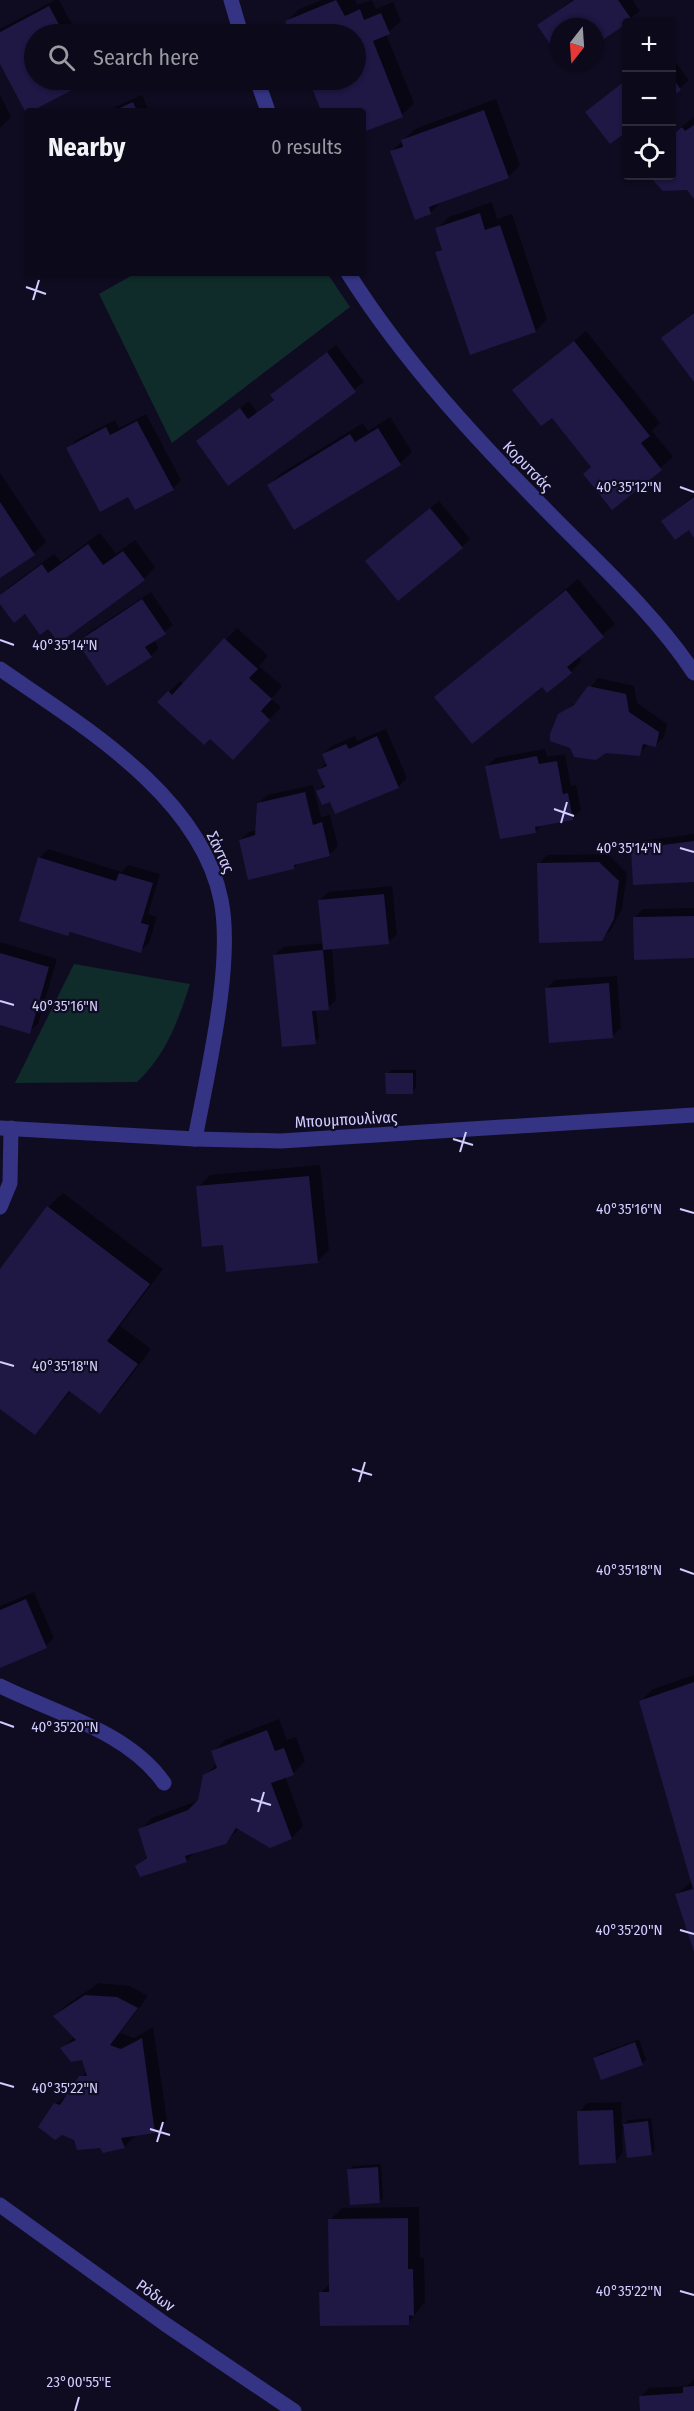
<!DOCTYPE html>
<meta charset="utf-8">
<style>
body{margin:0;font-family:"Fira Sans Condensed",sans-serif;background:#191727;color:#f1f3f6}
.controls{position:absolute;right:18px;top:18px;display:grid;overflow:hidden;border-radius:6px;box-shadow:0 2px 4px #0004}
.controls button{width:54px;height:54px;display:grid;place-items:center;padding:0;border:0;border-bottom:2px solid #2b2a39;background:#0b091a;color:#f1f3f6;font:30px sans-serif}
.compass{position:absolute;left:550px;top:18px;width:54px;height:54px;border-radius:50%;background:#0b091a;box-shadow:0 2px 4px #0004;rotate:197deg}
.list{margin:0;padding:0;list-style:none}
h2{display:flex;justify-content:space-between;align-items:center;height:78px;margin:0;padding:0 24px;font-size:26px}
h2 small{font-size:20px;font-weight:400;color:#9a9aa2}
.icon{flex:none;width:33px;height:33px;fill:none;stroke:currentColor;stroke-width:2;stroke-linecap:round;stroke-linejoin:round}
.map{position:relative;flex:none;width:694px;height:2411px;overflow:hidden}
.search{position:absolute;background:#0b091a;box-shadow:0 2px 4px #0004;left:24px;top:24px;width:342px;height:66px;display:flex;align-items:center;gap:15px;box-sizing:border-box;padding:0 21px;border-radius:33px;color:#9a9aa2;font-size:22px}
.panel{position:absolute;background:#0b091a;box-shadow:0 2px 4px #0004;left:24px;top:108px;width:342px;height:168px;border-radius:6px}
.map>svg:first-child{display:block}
</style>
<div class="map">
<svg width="694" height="2411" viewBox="0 0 694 2411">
<rect width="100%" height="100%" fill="#0f0c22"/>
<!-- green -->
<g fill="#0f2c2a">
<path d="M136 273H327L350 307 172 443 99 294Z"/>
<path d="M74 964 190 984C178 1021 166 1055 137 1082L15 1083Z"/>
</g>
<!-- shadow -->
<g fill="#0007">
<path d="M55 0H59L77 34H34V80H89L27 111 0 61V29Z"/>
<path d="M322 0H355L357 5 372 0 376 9 393 2 401 21 386 34 414 103 402 115 363 131V111H323L310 80H356V34H292L287 21 299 9Z"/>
<path d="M572 0H635L633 1 640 11 595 43V27H559V54L539 25Z"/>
<path d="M672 58 689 80 672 95Z"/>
<path d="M626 80V130L610 142 596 104Z"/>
<path d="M0 95 11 117 0 128Z"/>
<path d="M142 95 149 111H106Z"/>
<path d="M496 99 520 165 508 177 443 200 430 213 391 152 415 129Z"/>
<path d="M694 117V197L688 189 664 190 651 176H672V134Z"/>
<path d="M492 202 497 219 512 214 547 319 536 331 437 253 443 247 437 229 449 217Z"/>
<path d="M694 312V379L663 338Z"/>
<path d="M586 331 660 423 652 431 673 457 612 508 592 467 552 416 514 390Z"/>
<path d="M336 345 364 382 229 484 198 442 249 401 257 412 275 399 272 395 281 387Z"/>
<path d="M146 414 181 480 173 489 129 495 68 449 76 440 115 420 119 428Z"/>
<path d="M390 417 412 452 400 463 269 485 280 474 363 423 368 431Z"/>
<path d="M0 473 46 542 34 553 0 576Z"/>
<path d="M694 495V535L689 528 663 521Z"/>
<path d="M439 501 470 539 462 547 367 561Z"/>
<path d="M100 533 116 554 135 540 155 567 144 579 48 627 0 602V596L9 587 54 554 61 562Z"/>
<path d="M578 579 615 624 578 656 582 660 571 672 542 685 436 697Z"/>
<path d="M151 592 173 625 154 640 159 648 151 656 79 642 88 633Z"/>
<path d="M237 628 268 656 259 666 282 686 271 699 281 707 245 746 210 737 159 702 180 681 184 684Z"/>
<path d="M598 678 634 686 637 703 667 724 664 737 656 745 648 744 639 755 559 715 581 699Z"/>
<path d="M386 729 407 778 398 787 330 801 318 791 325 784 319 770 327 762 323 754 332 746 355 736 357 741Z"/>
<path d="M545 749 547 757 565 754 571 786 576 785 581 810 573 818 542 824 536 831 486 767 495 758Z"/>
<path d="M313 785 321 817 330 815 338 846 329 855 299 862 294 868 240 840 249 832 257 830 258 804 267 795Z"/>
<path d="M694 834V881L633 849 641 841Z"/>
<path d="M48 849 122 872 128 865 160 874 148 914 157 917 149 943 140 951 72 931 68 935 39 858Z"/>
<path d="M608 854 627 873 622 909 610 931 601 939 538 864 547 855Z"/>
<path d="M392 886 397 934 388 943 332 948 336 1000 328 1008 316 1010 319 1038 315 1042 275 955 283 947 324 943 320 900 328 892Z"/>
<path d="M694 908V956L634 918 643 909Z"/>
<path d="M0 942 57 959 38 1024 29 1032 0 1024Z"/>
<path d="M617 976 621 1028 612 1036 546 989 555 980Z"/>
<path d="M391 1070H416V1088L412 1092 387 1074Z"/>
<path d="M320 1165 329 1250 317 1262 224 1244 198 1187 210 1175Z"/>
<path d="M63 1193 163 1269 120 1326 151 1349 114 1398 100 1412 71 1391 35 1433 0 1407V1271L48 1207Z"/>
<path d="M34 1592 54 1638 46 1646 0 1666V1606Z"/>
<path d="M694 1675V1948L676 1895 692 1881 641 1701 653 1689Z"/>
<path d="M279 1719 287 1740 296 1737 305 1761 293 1773 285 1776 303 1826 292 1838 270 1846 239 1828 225 1843 195 1852 186 1861 137 1866 148 1855 140 1830 152 1818 200 1800 204 1776 217 1764 213 1752 225 1740Z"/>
<path d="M99 1983 129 1986 148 1996 120 2033 134 2038 153 2027 167 2120 155 2132 137 2134 124 2147H101L75 2139 55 2104 70 2093 87 2070 83 2058 62 2049 75 2036 55 2016 66 2005Z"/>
<path d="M639 2039 646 2060 642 2064 595 2058 599 2054Z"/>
<path d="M621 2102 622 2126 628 2120 651 2118 655 2150 651 2154 622 2129 623 2153 615 2162 579 2112 587 2103Z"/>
<path d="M381 2164 383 2198 379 2202 349 2170 353 2166Z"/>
<path d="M419 2207 420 2258H424L425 2302 408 2323 321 2293 330 2283V2220L342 2208Z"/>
<path d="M694 2379V2411H642L640 2397 649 2388 687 2386Z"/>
</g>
<!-- building -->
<g fill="#1f1744">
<path d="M336 0 345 16 360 9 364 20 381 13 390 34 373 41 403 117 363 132V111H321L309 80H356V34H291L285 21Z"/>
<path d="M574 0H618L632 20 595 45V27H559V57L537 25Z"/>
<path d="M49 6 64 34H34V80L89 81 32 111H25L0 64V32Z"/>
<path d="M672 77 681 90 672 97Z"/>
<path d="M626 80V132L610 144 585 112Z"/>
<path d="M133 102 137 111H113Z"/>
<path d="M484 110 509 178 429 207 431 214 415 220 390 151 403 147 401 140Z"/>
<path d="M694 125V199L687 190 663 191 649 176H672V135L682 127 685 131Z"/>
<path d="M480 213 485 230 500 225 536 332 470 355 435 252 442 250 435 228Z"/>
<path d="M694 313V382L661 338Z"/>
<path d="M574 341 650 436 641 443 662 470 612 510 583 474 591 467 552 418 541 426 512 390Z"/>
<path d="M327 352 356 392 228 486 196 441 240 408 248 419 274 400 270 395Z"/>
<path d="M137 421 174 490 135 510 128 497 100 512 66 448 106 427 110 435Z"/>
<path d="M378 428 401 465 294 530 267 485 350 434 355 442Z"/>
<path d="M694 497V538L689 530 675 540 661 521Z"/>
<path d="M0 502 35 555 0 578Z"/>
<path d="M430 508 463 548 398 601 365 561Z"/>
<path d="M88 544 103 565 123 551 145 580 59 643 48 629 40 635 25 614 14 623 0 604V595L42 564 48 573Z"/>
<path d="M566 590 604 637 567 667 572 673 547 693 542 687 472 744 434 697Z"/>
<path d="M142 599 166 634 145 647 152 657 107 686 77 642Z"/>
<path d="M224 638 258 669 249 678 272 699 261 711 270 720 233 760 210 739 204 745 157 702 168 691 172 695Z"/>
<path d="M588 686 626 694 629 712 659 732 656 747 643 744 640 756 606 753 596 760 574 757 570 748 550 741V734L558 714 574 705Z"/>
<path d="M377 736 399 788 335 814 330 802 322 805 316 791 325 787 317 770 327 766 322 754 346 744 349 749Z"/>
<path d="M537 756 539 764 557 761 563 794 568 793 573 820 535 827 536 833 500 839 485 766Z"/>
<path d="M305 792 313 825 322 822 330 856 294 865V869L248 880 239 840 255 835 257 803Z"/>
<path d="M694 841V882L633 885 631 849Z"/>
<path d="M38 857 116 881 119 873 153 883 141 923 149 925 141 953 70 932 68 936 19 921Z"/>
<path d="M599 862 619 881 614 919 602 941 539 943 537 863Z"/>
<path d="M384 894 389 944 323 950 318 900Z"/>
<path d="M694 916V958L634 960 633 917Z"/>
<path d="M323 950 329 1010 312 1011 316 1044 282 1047 273 955Z"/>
<path d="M0 953 49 967 30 1034 0 1025Z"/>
<path d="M609 983 613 1038 549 1043 545 988Z"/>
<path d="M385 1073H413V1094H386Z"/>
<path d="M309 1176 318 1263 226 1272 223 1245 202 1247 196 1186Z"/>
<path d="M47 1206 150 1284 107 1341 138 1364 100 1414 69 1391 35 1435 0 1409V1269Z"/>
<path d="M26 1599 47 1648 0 1668V1610Z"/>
<path d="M694 1682V1952L675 1894 693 1889 639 1701Z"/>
<path d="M267 1730 275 1751 284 1748 294 1775 271 1783 292 1839 270 1848 236 1828 226 1844 185 1856 187 1862 140 1877 135 1866 147 1858 138 1829 188 1810 198 1800 203 1775 217 1768 211 1751Z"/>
<path d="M85 1995 117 1997 138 2008 110 2045 121 2049 142 2038 155 2133 121 2138 125 2148 103 2153 100 2148 77 2150 74 2140 62 2135 55 2140 38 2127 54 2103 60 2105 79 2076H87L82 2060 71 2062 60 2048 76 2040 53 2016Z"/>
<path d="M635 2042 643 2065 601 2080 593 2058Z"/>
<path d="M613 2110 616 2163 579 2165 577 2111Z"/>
<path d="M648 2121 652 2155 627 2158 623 2124Z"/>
<path d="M378 2167 380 2203 350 2205 347 2169Z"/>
<path d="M408 2218V2269H413L414 2316 409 2315V2325L320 2326 319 2292H329L328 2219Z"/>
<path d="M694 2386V2411H640L639 2396 683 2393V2387Z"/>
</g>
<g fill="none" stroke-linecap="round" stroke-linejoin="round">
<!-- minor -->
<g stroke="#353484" stroke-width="15">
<path d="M231 0 241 34"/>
<path d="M257 80 268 111"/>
<path d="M348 273C404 362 477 440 550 514 600 565 654 613 694 673"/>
<path d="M0 669C81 725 200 795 221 900 234 964 207 1074 195 1139"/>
<path d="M0 1128 195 1139 281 1141 694 1115"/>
<path d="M0 1207 10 1183 11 1128"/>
<path d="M0 1686C54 1713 128 1731 164 1783"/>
<path d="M0 2205 165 2324 294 2411"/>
</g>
</g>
<!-- ticks -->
<path fill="none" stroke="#d1cdff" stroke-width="2" d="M26 287 46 294M33 300 39 280M680 487 694 492M0 640 14 645M554 809 574 816M561 823 567 802M680 848 694 852M0 1001 14 1005M453 1139 473 1145M460 1152 466 1132M680 1209 694 1213M0 1362 14 1366M352 1469 372 1475M359 1482 365 1462M680 1569 694 1574M0 1722 14 1727M251 1799 271 1805M258 1812 264 1792M680 1930 694 1934M0 2083 14 2087M150 2129 170 2135M157 2142 163 2122M680 2291 694 2295M75 2411 79 2397"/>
<g text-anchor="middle" stroke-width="4.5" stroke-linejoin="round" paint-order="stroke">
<!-- street labels -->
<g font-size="16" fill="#d1cdff" stroke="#0f0c22">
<text transform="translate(528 466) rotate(46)" y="6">Κορυτσάς</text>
<text transform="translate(221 852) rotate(65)" y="6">Σάντας</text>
<text transform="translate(346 1119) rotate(-3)" y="6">Μπουμπουλίνας</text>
<text transform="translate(156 2295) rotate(35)" y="6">Ρόδων</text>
</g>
</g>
<g font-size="15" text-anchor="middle" fill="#d1cdff" stroke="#0f0c22" stroke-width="4.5" stroke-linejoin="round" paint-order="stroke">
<text x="629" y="492">40°35'12"N</text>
<text x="65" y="650">40°35'14"N</text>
<text x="629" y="853">40°35'14"N</text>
<text x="65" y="1011">40°35'16"N</text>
<text x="629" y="1214">40°35'16"N</text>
<text x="65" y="1371">40°35'18"N</text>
<text x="629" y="1575">40°35'18"N</text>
<text x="65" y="1732">40°35'20"N</text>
<text x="629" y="1935">40°35'20"N</text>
<text x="65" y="2093">40°35'22"N</text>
<text x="629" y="2296">40°35'22"N</text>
<text x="79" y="2387">23°00'55"E</text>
</g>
</svg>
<div class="controls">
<button>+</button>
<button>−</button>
<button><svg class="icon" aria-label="locate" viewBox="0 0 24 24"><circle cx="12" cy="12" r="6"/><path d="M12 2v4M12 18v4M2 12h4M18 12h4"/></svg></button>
</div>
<svg class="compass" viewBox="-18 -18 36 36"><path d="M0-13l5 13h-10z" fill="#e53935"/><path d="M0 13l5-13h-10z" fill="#9a9aa2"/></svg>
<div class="search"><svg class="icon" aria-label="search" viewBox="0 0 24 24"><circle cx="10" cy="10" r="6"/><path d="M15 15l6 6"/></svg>Search here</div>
<section class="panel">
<h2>Nearby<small>0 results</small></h2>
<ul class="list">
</ul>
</section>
</div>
